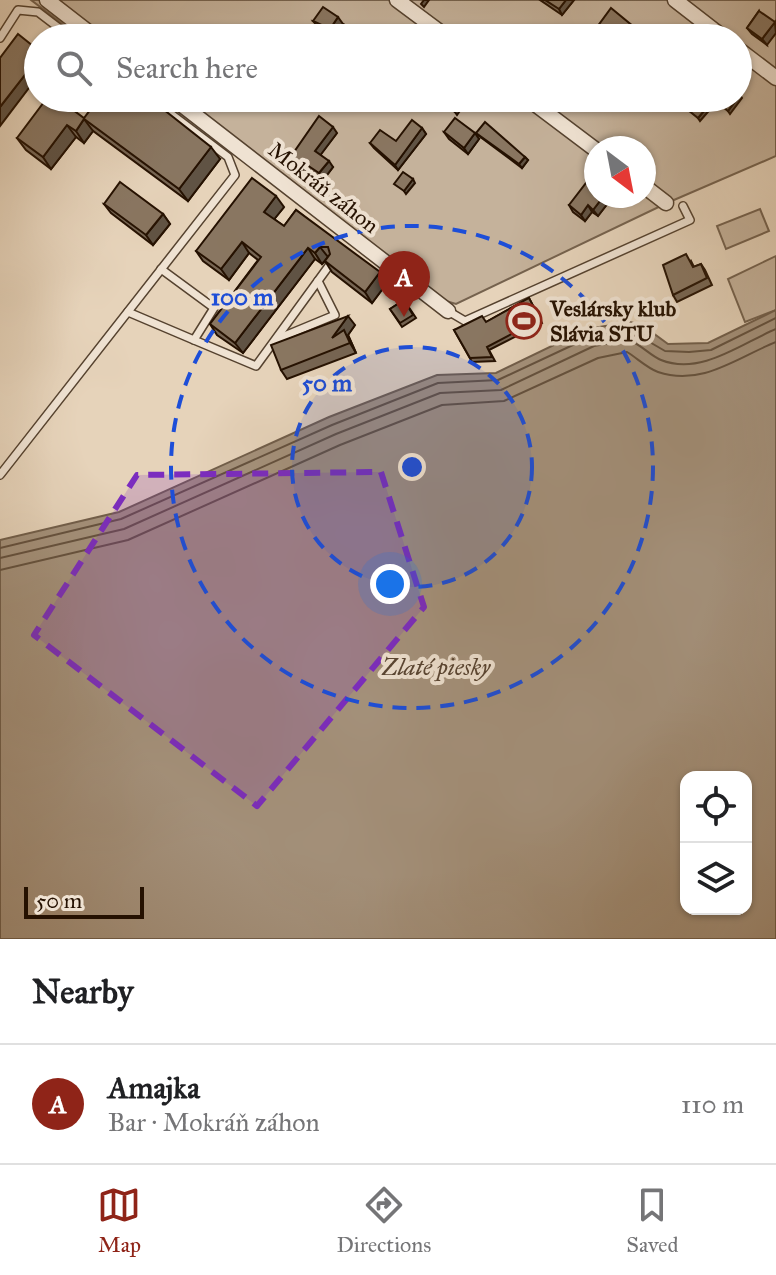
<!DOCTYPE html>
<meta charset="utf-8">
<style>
body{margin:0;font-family:"IM FELL Great Primer",serif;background:#f2f2f2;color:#202124}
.controls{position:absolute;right:24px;bottom:24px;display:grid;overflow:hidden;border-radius:16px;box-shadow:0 2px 6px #0004}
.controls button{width:72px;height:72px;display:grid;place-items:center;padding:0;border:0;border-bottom:2px solid #e0e0e0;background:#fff;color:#202124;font:40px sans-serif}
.compass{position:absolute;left:584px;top:136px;width:72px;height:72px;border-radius:50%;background:#fff;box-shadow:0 2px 6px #0004;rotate:148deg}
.scale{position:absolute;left:24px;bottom:20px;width:120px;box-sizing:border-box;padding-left:8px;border:4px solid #251101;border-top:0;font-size:22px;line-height:28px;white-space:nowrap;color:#251101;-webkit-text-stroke:6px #efe2d2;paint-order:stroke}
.you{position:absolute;left:390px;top:584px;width:28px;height:28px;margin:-20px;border:6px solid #fff;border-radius:50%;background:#1a73e8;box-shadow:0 0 0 12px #1a73e833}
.badge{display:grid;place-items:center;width:52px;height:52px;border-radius:50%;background:#8f2418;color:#fff;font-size:26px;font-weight:700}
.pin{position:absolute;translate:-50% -66px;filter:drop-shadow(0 2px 4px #0008)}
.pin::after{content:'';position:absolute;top:42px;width:28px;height:24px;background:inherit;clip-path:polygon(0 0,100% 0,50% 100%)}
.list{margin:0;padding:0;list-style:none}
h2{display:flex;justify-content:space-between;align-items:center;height:104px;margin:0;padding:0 32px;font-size:34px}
h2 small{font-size:26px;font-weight:400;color:#757577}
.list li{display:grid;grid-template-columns:52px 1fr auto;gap:24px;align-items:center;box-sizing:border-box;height:120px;padding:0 32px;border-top:2px solid #e0e0e0}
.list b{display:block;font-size:30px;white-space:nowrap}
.list p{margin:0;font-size:26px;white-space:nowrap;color:#757577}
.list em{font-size:26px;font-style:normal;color:#757577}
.icon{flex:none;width:44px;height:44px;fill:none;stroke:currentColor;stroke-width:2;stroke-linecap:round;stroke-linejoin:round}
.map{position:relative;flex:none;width:776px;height:939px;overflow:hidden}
.search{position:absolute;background:#fff;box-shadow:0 2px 6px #0004;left:24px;right:24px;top:24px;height:88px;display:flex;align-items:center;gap:20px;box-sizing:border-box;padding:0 28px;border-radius:44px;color:#757577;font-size:30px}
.sheet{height:224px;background:#fff}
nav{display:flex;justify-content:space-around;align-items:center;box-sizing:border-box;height:112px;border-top:2px solid #e0e0e0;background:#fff;font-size:22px;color:#757577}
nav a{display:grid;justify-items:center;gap:4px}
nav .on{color:#8f2418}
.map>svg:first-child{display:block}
</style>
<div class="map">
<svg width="776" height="939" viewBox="0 0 776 939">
<rect width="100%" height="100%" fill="#e6d3ba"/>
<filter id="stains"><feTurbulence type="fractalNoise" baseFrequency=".0025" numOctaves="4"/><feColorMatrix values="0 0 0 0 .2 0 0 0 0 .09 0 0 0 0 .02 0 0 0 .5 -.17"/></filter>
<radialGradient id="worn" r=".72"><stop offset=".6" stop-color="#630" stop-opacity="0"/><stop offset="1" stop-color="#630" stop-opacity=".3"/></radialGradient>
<!-- green -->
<g fill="#c5b29b" stroke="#75624e" stroke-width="2" fill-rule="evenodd">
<path d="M31 0H776V156L667 203 456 304 416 292 160 98H738V38H81ZM596 148H644V196H596Z"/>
<path d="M760 209 769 231 726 249 717 226Z"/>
<path d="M776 256V310L745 322 728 279Z"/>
</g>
<!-- water -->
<path fill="#a4917b" stroke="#715e4a" stroke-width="2" fill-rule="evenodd" d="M776 310V939H0V540L119 512 329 417 437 375 496 373 587 329 630 322 642 325 668 344 708 343ZM686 777H746V909H686Z"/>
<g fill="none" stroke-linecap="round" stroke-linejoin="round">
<!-- shore -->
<g stroke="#64513e" stroke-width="2">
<path d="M0 548 121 519 332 425 438 383 498 380 590 337 629 330 665 351 689 352 711 350 776 318"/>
<path d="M0 558 124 529 336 434 440 393 501 390 594 346 628 340C641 344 649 355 661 360 701 376 742 343 776 329"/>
<path d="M0 570 128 540 340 445 442 405 504 401 598 358 627 352C637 358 647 368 658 372 702 387 738 357 776 342"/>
</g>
<defs>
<g id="lane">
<path d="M0 38 18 10 38 12 72 38"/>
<path d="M161 269 214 308 194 340 256 366 331 263"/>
<path d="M448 311 465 321 690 220 683 206"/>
<path d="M128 312 194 340"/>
<path d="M277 339 335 315 318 281"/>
<path d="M0 475 235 175 228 157 150 98"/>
</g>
<g id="street">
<path d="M47 0 96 38"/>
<path d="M397 0 448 38"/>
<path d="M675 0 724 38"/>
<path d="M738 49 776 78"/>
<path d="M173 98 448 311"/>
<path d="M527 98 596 150"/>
<path d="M644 186 666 203"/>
</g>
</defs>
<!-- lane casing -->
<use href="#lane" stroke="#55422f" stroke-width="10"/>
<!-- street casing -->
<use href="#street" stroke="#55422f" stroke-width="17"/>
<!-- lane -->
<use href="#lane" stroke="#efe2d2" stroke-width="7"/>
<!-- street -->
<use href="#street" stroke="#efe2d2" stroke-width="14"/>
</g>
<!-- wall -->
<g fill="#766553" stroke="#251101" stroke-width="2">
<path d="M540 0H574L562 15Z"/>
<path d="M759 11 767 45 752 34 747 28Z"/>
<path d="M313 21 343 24 334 36 318 27Z"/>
<path d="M84 118 220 159 188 201 93 131 84 143 76 137 51 169 26 150 17 138Z"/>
<path d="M422 128 426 134 398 170 374 148 370 143 396 141Z"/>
<path d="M444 132 479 139 468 154 449 139Z"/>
<path d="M337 133 320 155 333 167 324 179 308 169 300 179 290 171 285 165Z"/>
<path d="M476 133 525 157 528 160 522 168 479 136Z"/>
<path d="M603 197 608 203 598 216 592 212 585 221 573 212 569 205Z"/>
<path d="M104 204 163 214 170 224 153 245 111 213Z"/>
<path d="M284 207 274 219 284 226 296 210 387 283 372 303 332 272 325 261 326 260 322 264 315 259 243 353 217 335 210 324 258 260 249 253 229 280 203 261 196 251Z"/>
<path d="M691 261 694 267 701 264 705 270 712 285 677 302 673 295Z"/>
<path d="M529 298 542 323 489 350 495 361 472 362 454 330 486 322Z"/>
<path d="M404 300 416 318 402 327 390 309Z"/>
<path d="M355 325 348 335 356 353 287 379 281 370Z"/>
</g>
<!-- shaded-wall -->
<g fill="#605344" stroke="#251101" stroke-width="2">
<path d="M424 0H429L424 7 421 4Z"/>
<path d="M566 0H574L562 15 559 9Z"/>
<path d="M338 17 343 24 334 36 330 29Z"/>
<path d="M775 22 776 33 767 45 762 39Z"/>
<path d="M38 58V76L0 126V107Z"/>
<path d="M740 95 742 98 730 114 728 111Z"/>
<path d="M271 98H280L274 106 270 100Z"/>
<path d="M715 98H720L700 121 698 118Z"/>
<path d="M462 102 464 105 457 115 455 112Z"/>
<path d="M84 119 93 131 84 143 76 131Z"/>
<path d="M67 125 76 137 51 169 43 157Z"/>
<path d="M333 127 337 133 319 157 315 151Z"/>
<path d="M422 128 426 134 398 170 395 165Z"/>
<path d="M475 133 479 139 468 154 464 148Z"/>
<path d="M211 147 220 159 188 201 179 189Z"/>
<path d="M525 157 528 160 522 168 519 164Z"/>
<path d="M329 161 333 167 324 179 319 173Z"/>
<path d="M304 163 308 169 300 179 296 173Z"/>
<path d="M413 179 415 183 406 194 404 191Z"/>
<path d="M276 196 284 207 272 222 264 212Z"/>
<path d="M603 197 608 203 598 216 593 210Z"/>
<path d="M588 205 592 212 585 221 581 215Z"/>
<path d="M163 214 170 224 153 245 146 235Z"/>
<path d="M242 242 249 253 229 280 221 269Z"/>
<path d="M320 247 328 257 322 264 315 253Z"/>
<path d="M308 248 315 259 243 353 235 343Z"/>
<path d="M380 272 387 283 372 303 365 292Z"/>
<path d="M348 316 355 325 348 335 356 353 350 343 332 338Z"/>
</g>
<!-- building -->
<g fill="#897661" stroke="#251101" stroke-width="2">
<path d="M545 0H566L559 9Z"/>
<path d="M323 7 338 17 330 29 313 21Z"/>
<path d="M611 8 634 27 631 31 640 38H596L592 34Z"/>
<path d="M759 11 775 22 762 39 747 28Z"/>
<path d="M18 34 38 50V58L0 107V58Z"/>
<path d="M47 98H57L84 118 99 98H149L211 147 179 189 84 119 76 131 67 125 43 157 17 138Z"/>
<path d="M447 98H457L462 102 455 112 443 103Z"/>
<path d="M673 98H715L698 118Z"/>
<path d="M721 98H737L728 111 718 103Z"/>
<path d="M319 116 333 127 315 151 329 161 319 173 304 163 296 173 285 165Z"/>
<path d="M455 118 475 133 464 148 444 132Z"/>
<path d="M412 120 422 128 395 165 370 143 380 130 396 141Z"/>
<path d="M485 122 525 157 519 164 476 133Z"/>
<path d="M403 172 413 179 404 191 394 184Z"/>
<path d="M252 178 276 196 264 212 284 226 296 210 380 272 365 292 325 261 330 254 328 247H320L315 253 308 248 235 343 210 324 261 257 242 242 221 269 196 251Z"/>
<path d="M120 182 163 214 146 235 104 204Z"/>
<path d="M586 183 596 191V196L603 197 593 210 588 205 581 215 569 205Z"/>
<path d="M686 254 693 267 701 264 707 278 673 295 663 265Z"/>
<path d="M529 298 540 319 487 347 492 357 470 358 454 330 482 316 486 322Z"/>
<path d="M404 300 413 315 400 323 390 309Z"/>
<path d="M348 316 332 338 344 330 350 343 281 370 271 345Z"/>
</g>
<!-- marked area -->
<path fill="#7b2cbf" fill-opacity="0.2" stroke="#7b2cbf" stroke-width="6" stroke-dasharray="16 10" stroke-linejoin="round" d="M381 472 424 607 257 806 34 635 137 475Z"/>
<!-- distance rings -->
<circle cx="412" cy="467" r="120" fill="#1d4ed8" fill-opacity=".12"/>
<g fill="none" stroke="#1d4ed8" stroke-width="4" stroke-dasharray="14 10">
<circle cx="412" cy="467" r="120"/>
<circle cx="412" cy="467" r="241"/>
</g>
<!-- icons -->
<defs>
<symbol id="stadium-ring" viewBox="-11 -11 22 22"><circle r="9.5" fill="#efe2d2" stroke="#8f2418" stroke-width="1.5"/><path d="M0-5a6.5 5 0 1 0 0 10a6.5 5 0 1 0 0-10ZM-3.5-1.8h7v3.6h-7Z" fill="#8f2418"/></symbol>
</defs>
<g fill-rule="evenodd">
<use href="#stadium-ring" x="504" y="301" width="40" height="40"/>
</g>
<g text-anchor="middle" stroke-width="8" stroke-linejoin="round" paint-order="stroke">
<!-- street labels -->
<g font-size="22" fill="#251101" stroke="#efe2d2">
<text transform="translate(324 187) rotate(38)" y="8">Mokráň záhon</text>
</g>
<!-- poi labels -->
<g font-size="22" font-weight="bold" fill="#251101" stroke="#efe2d2" text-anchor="start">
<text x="550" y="316">Veslársky klub<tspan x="550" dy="25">Slávia STU</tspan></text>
</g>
<!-- water labels -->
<g font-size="24" font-style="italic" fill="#584432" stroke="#efe2d2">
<text x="436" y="675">Zlaté piesky</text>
</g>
</g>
<circle cx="412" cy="467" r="12" fill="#1d4ed8" stroke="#efe2d2" stroke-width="4"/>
<g font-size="24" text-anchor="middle" font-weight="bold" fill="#1d4ed8" stroke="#efe2d2" stroke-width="8" stroke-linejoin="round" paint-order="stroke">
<text x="242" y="305">100 m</text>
<text x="327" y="391">50 m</text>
</g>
<rect width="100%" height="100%" filter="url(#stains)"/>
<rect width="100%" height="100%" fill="url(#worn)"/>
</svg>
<div class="controls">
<button><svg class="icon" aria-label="locate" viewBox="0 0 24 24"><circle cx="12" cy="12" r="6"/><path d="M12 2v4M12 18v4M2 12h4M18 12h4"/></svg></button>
<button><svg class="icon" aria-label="layers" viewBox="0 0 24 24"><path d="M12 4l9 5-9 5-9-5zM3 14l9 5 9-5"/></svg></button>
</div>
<svg class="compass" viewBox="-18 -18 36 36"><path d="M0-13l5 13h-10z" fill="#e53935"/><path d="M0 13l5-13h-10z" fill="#757577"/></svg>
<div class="scale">50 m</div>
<div class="you"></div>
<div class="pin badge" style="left:404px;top:317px">A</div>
<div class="search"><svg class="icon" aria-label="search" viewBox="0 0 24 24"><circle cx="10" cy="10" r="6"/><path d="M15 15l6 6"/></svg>Search here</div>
</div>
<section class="sheet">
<h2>Nearby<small></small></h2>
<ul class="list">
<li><span class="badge">A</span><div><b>Amajka</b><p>Bar · Mokráň záhon</p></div><em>110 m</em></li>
</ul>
</section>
<nav>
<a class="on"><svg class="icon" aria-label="map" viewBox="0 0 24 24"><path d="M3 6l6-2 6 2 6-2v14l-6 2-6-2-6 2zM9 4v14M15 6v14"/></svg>Map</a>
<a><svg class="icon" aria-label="directions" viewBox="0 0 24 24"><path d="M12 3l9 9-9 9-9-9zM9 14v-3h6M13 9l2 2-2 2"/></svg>Directions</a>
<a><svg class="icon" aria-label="saved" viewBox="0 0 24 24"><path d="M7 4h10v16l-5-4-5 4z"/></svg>Saved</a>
</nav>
